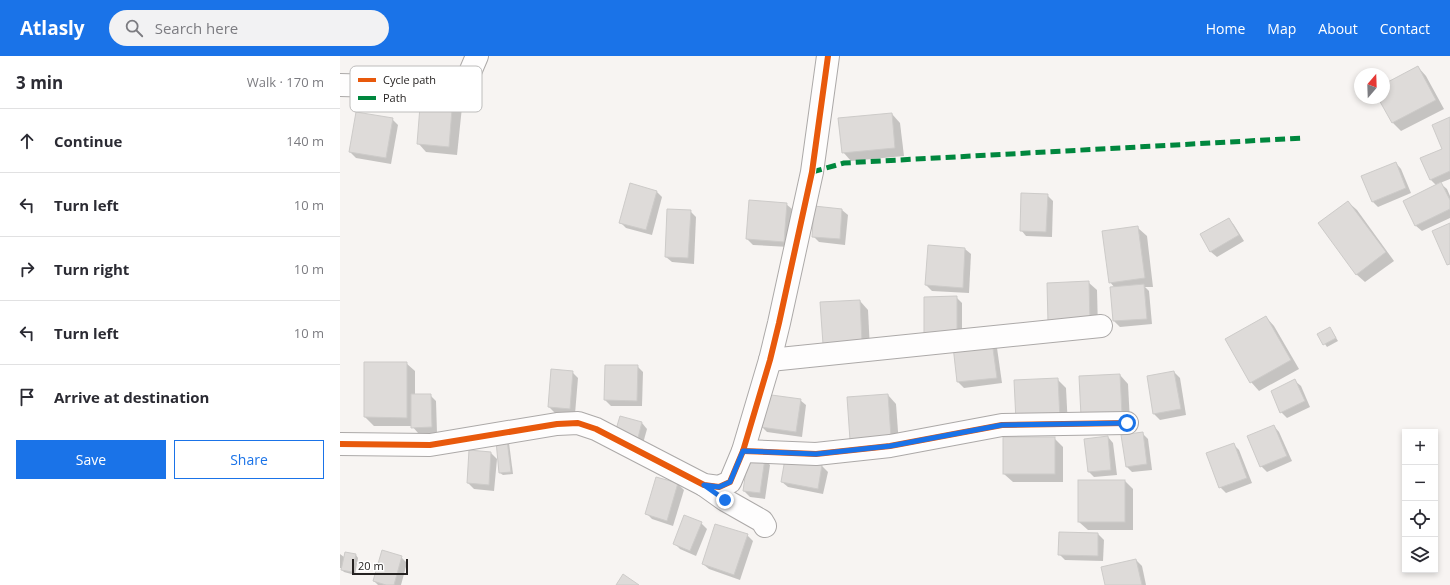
<!DOCTYPE html>
<meta charset="utf-8">
<style>
body{margin:0;font-family:"Open Sans",sans-serif;background:#f2f2f3;color:#2b2b33}
.controls{position:absolute;right:12px;bottom:12px;display:grid;overflow:hidden;border-radius:0px;box-shadow:0 2px 6px #0003}
.controls button{width:36px;height:36px;display:grid;place-items:center;padding:0;border:0;border-bottom:1px solid #e1e1e2;background:#fff;color:#2b2b33;font:20px sans-serif}
.compass{position:absolute;left:1014px;top:12px;width:36px;height:36px;border-radius:50%;background:#fff;box-shadow:0 2px 6px #0003;rotate:19deg}
.scale{position:absolute;left:12px;bottom:10px;width:56px;box-sizing:border-box;padding-left:4px;border:2px solid #252221;border-top:0;font-size:11px;line-height:14px;white-space:nowrap;color:#252221;-webkit-text-stroke:3px #fff;paint-order:stroke}
.stop{position:absolute;width:12px;height:12px;margin:-9px;border:3px solid #1a73e8;border-radius:50%;background:#fff}
.stop.end{background:#1a73e8;border-color:#fff;box-shadow:0 1px 4px #0008}
.list{margin:0;padding:0;list-style:none}
h2{display:flex;justify-content:space-between;align-items:center;height:52px;margin:0;padding:0 16px;font-size:17px}
h2 small{font-size:13px;font-weight:400;color:#7c7c81}
.list li{display:grid;grid-template-columns:26px 1fr auto;gap:12px;align-items:center;box-sizing:border-box;height:64px;padding:0 16px;border-top:1px solid #e1e1e2}
.list b{display:block;font-size:15px;white-space:nowrap}
.list em{font-size:13px;font-style:normal;color:#7c7c81}
.actions{display:flex;gap:8px;padding:12px 16px}
.actions a{flex:1;padding:9px 0;border:1px solid #1a73e8;border-radius:0px;text-align:center;font-size:14px;color:#1a73e8}
.actions .main{background:#1a73e8;color:#fff}
.icon{flex:none;width:22px;height:22px;fill:none;stroke:currentColor;stroke-width:2;stroke-linecap:round;stroke-linejoin:round}
.map{position:relative;flex:none;width:1110px;height:529px;overflow:hidden}
header{display:flex;align-items:center;gap:24px;box-sizing:border-box;height:56px;padding:0 20px;background:#1a73e8;color:#fff}
header strong{font-size:19px}
nav{display:flex;gap:22px;margin-inline-start:auto;font-size:14px}
.search{width:280px;height:36px;background:#f2f2f3;display:flex;align-items:center;gap:10px;box-sizing:border-box;padding:0 14px;border-radius:22px;color:#7c7c81;font-size:15px}
main{display:flex}
aside{flex:1;background:#fff}
.map>svg:first-child{display:block}
</style>
<header>
<strong>Atlasly</strong>
<div class="search"><svg class="icon" aria-label="search" viewBox="0 0 24 24"><circle cx="10" cy="10" r="6"/><path d="M15 15l6 6"/></svg>Search here</div>
<nav><a>Home</a><a>Map</a><a>About</a><a>Contact</a></nav>
</header>
<main>
<aside>
<h2>3 min<small>Walk · 170 m</small></h2>
<ul class="list">
<li><svg class="icon" aria-label="ahead" viewBox="0 0 24 24"><path d="M12 20V5M6 11l6-6 6 6"/></svg><div><b>Continue</b></div><em>140 m</em></li>
<li><svg class="icon" aria-label="left" viewBox="0 0 24 24"><path d="M17 20v-9H6M10 6l-5 5 5 5"/></svg><div><b>Turn left</b></div><em>10 m</em></li>
<li><svg class="icon" aria-label="right" viewBox="0 0 24 24"><path d="M7 20v-9h11M14 6l5 5-5 5"/></svg><div><b>Turn right</b></div><em>10 m</em></li>
<li><svg class="icon" aria-label="left" viewBox="0 0 24 24"><path d="M17 20v-9H6M10 6l-5 5 5 5"/></svg><div><b>Turn left</b></div><em>10 m</em></li>
<li><svg class="icon" aria-label="arrive" viewBox="0 0 24 24"><path d="M6 21V4h12l-3 4 3 4H6"/></svg><div><b>Arrive at destination</b></div></li>
</ul>
<div class="actions"><a class="main">Save</a><a>Share</a></div>
</aside>
<div class="map">
<svg width="1110" height="529" viewBox="0 0 1110 529">
<rect width="100%" height="100%" fill="#f7f4f2"/>
<!-- shadow -->
<g fill="#0003">
<path d="M1078 11 1086 20 1104 53 1061 75 1053 67 1039 42H1044V29Z"/>
<path d="M113 42 122 51 117 99 86 96 78 87Z"/>
<path d="M552 58 560 67 564 100 511 105 503 96Z"/>
<path d="M52 63 58 69 51 108 16 102 10 96Z"/>
<path d="M1110 63V123L1100 127 1107 133 1110 140V162L1082 175 1076 170 1064 146 1097 130 1090 123 1103 93Z"/>
<path d="M1056 107 1061 113 1071 137 1038 151 1032 145Z"/>
<path d="M316 135 322 141 312 179 286 172 281 167Z"/>
<path d="M707 139 713 145 712 181 686 180 681 174Z"/>
<path d="M1008 146 1017 154 1054 205 1025 226 1016 218Z"/>
<path d="M446 148 452 153 449 191 413 189 407 183Z"/>
<path d="M502 154 508 159 505 189 479 186 473 180Z"/>
<path d="M350 155 356 161 354 208 332 206 326 201Z"/>
<path d="M889 163 894 169 904 185 877 201 871 196 861 179Z"/>
<path d="M798 172 807 180 813 231H805L809 235 812 268 780 271 774 265 771 232H775L770 226Z"/>
<path d="M625 193 631 198 629 237 592 235 586 229Z"/>
<path d="M748 226 757 234 758 273 718 275Z"/>
<path d="M616 241 622 247V283H590Z"/>
<path d="M520 245 528 254 530 294 492 296Z"/>
<path d="M926 261 934 270 959 313 919 335 911 326Z"/>
<path d="M992 275 998 285 987 291 978 278Z"/>
<path d="M651 286 657 292 662 327 624 332 618 326 614 291Z"/>
<path d="M25 307H66L75 315V339H90L96 345 97 377H78L72 370H34L25 361Z"/>
<path d="M297 310 303 316 302 350H271L265 344Z"/>
<path d="M232 316 238 322 235 358 215 357 209 351Z"/>
<path d="M834 316 840 322 846 359 820 364 814 358 808 321Z"/>
<path d="M780 319 788 328 790 366 751 368Z"/>
<path d="M717 323 726 332 728 371 685 373Z"/>
<path d="M955 325 961 330 970 351 947 362 941 356Z"/>
<path d="M548 339 556 348 559 389 519 392Z"/>
<path d="M460 344 466 349 462 381 427 376 421 370Z"/>
<path d="M302 367 307 373 302 391 281 385Z"/>
<path d="M934 370 939 376 952 405 927 416 921 410Z"/>
<path d="M802 377 808 383 812 414 792 416 787 411Z"/>
<path d="M768 381 773 387 777 419 754 421 749 416Z"/>
<path d="M714 382 723 391V426H673L664 418Z"/>
<path d="M167 385 169 387 173 418 163 419 160 417Z"/>
<path d="M893 388 899 394 912 427 886 437 880 431Z"/>
<path d="M151 397 157 403 154 435 134 433 128 427Z"/>
<path d="M424 403 430 409 425 443 410 441 404 435Z"/>
<path d="M446 404 482 410 488 416 483 438 448 431 442 426Z"/>
<path d="M317 422 338 428 344 434 333 470 312 463 306 457Z"/>
<path d="M785 425 793 433V474H748L739 466Z"/>
<path d="M361 467 367 473 356 500 340 493 334 487Z"/>
<path d="M758 478 764 484 763 505 725 504 719 498Z"/>
<path d="M407 479 413 485 400 524 369 513 363 508Z"/>
<path d="M0 498 4 501 16 499 18 502 15 519 4 516 2 514V512H0Z"/>
<path d="M61 501 67 507 61 529H38L34 525Z"/>
<path d="M796 504 802 510 806 529H766Z"/>
</g>
<!-- building -->
<g fill="#dedbd9" stroke="#cdcbc9">
<path d="M1078 10 1096 44 1052 67 1038 42H1044V28Z"/>
<path d="M81 38 113 41 109 91 77 88Z"/>
<path d="M16 56 53 62 46 102 9 96Z"/>
<path d="M552 57 555 92 502 97 498 62Z"/>
<path d="M1110 61V115L1090 124 1080 102 1102 93 1092 69Z"/>
<path d="M1056 106 1066 132 1032 146 1021 120Z"/>
<path d="M1101 126 1110 144V153L1075 170 1063 145Z"/>
<path d="M290 127 317 135 306 174 279 167Z"/>
<path d="M681 137 708 138 706 176 680 175Z"/>
<path d="M409 144 447 147 444 186 406 183Z"/>
<path d="M1008 145 1046 196 1016 219 978 167Z"/>
<path d="M474 150 502 153 500 183 472 181Z"/>
<path d="M327 153 351 154 348 202 325 201Z"/>
<path d="M889 162 899 179 870 196 860 178Z"/>
<path d="M1110 167V208L1107 209 1092 175Z"/>
<path d="M798 170 805 222 769 227 762 175Z"/>
<path d="M588 189 625 192 623 232 585 229Z"/>
<path d="M749 225 750 265 708 266 707 227Z"/>
<path d="M804 228 807 263 773 265 770 231Z"/>
<path d="M617 240V278H584V241Z"/>
<path d="M520 244 522 286 483 288 480 246Z"/>
<path d="M926 260 951 304 910 327 885 283Z"/>
<path d="M990 271 996 282 983 289 977 278Z"/>
<path d="M652 285 657 322 617 326 613 290Z"/>
<path d="M24 306H67V362L24 361Z"/>
<path d="M265 309H298L297 345 264 344Z"/>
<path d="M211 313 233 315 230 353 208 351Z"/>
<path d="M834 315 841 353 813 358 807 320Z"/>
<path d="M780 318 782 358 741 360 739 320Z"/>
<path d="M718 322 720 363 676 365 674 324Z"/>
<path d="M955 323 965 345 940 357 931 335Z"/>
<path d="M71 338H91L92 371 71 372Z"/>
<path d="M424 338 461 343 456 376 420 371Z"/>
<path d="M548 338 551 381 510 384 507 341Z"/>
<path d="M280 360 302 366 297 386 274 380Z"/>
<path d="M934 369 947 400 920 411 907 380Z"/>
<path d="M803 376 807 408 786 411 781 379Z"/>
<path d="M768 380 771 414 748 416 744 383Z"/>
<rect x="663" y="381" width="52" height="37"/>
<path d="M167 384 171 416 159 417 156 385Z"/>
<path d="M894 387 907 422 879 432 866 397Z"/>
<path d="M129 394 151 396 149 429 127 427Z"/>
<path d="M408 400 425 402 420 437 403 435Z"/>
<path d="M445 403 482 409 478 433 441 426Z"/>
<path d="M316 421 338 427 327 465 305 458Z"/>
<rect x="738" y="424" width="47" height="42"/>
<path d="M344 459 362 466 350 495 333 488Z"/>
<path d="M375 468 408 478 394 519 362 508Z"/>
<path d="M719 476 758 477V500L718 499Z"/>
<path d="M42 494 62 500 54 529H46L33 525Z"/>
<path d="M5 496 16 498 12 516 1 514Z"/>
<path d="M796 503 802 529H765L761 511Z"/>
<path d="M283 518 299 529H276Z"/>
</g>
<g fill="none" stroke-linecap="round" stroke-linejoin="round">
<defs>
<g id="minor">
<path d="M0 29 112 32 128 21 137 0"/>
<path d="M430 304 761 270"/>
<path d="M0 388 90 389 217 368 238 367 256 373 364 429 379 431 390 426 403 395 430 304 439 267 472 116 488 0"/>
<path d="M403 395 476 398 550 390 662 369 787 367"/>
<path d="M364 429 385 444 422 465 425 470"/>
</g>
</defs>
<!-- minor casing -->
<use href="#minor" stroke="#aca9a8" stroke-width="24"/>
<!-- minor -->
<use href="#minor" stroke="#fefdfd" stroke-width="22"/>
<!-- quiet -->
<path stroke="#00873e" stroke-width="5" stroke-dasharray="10 5" stroke-linecap="butt" d="M472 116 504 107 963 82"/>
<defs>
<g id="cycleway">
<path d="M0 388 90 389 217 368 238 367 256 373 364 429 379 431 390 426 403 395 430 304 439 267 472 116 488 0"/>
<path d="M403 395 476 398 550 390 662 369 787 367"/>
</g>
</defs>
<!-- cycleway casing -->
<use href="#cycleway" stroke="#fff" stroke-width="8"/>
<!-- cycleway -->
<use href="#cycleway" stroke="#e8590c" stroke-width="6"/>
</g>
<g fill="none" stroke-linecap="round" stroke-linejoin="round">
<!-- route -->
<path stroke="#1a73e8" stroke-width="5" d="M385 444 364 429 379 431 390 426 403 395 476 398 550 390 662 369 787 367"/>
</g>
<!-- legend -->
<rect x="10" y="10" width="132" height="46" rx="6" fill="#fff" stroke="#bebdbc" stroke-width="1"/>
<rect x="18" y="22" width="18" height="4" fill="#e8590c"/>
<rect x="18" y="40" width="18" height="4" fill="#00873e"/>
<g font-size="11" fill="#252221">
<text x="43" y="28">Cycle path</text>
<text x="43" y="46">Path</text>
</g>
</svg>
<div class="controls">
<button>+</button>
<button>−</button>
<button><svg class="icon" aria-label="locate" viewBox="0 0 24 24"><circle cx="12" cy="12" r="6"/><path d="M12 2v4M12 18v4M2 12h4M18 12h4"/></svg></button>
<button><svg class="icon" aria-label="layers" viewBox="0 0 24 24"><path d="M12 4l9 5-9 5-9-5zM3 14l9 5 9-5"/></svg></button>
</div>
<svg class="compass" viewBox="-18 -18 36 36"><path d="M0-13l5 13h-10z" fill="#e53935"/><path d="M0 13l5-13h-10z" fill="#7c7c81"/></svg>
<div class="scale">20 m</div>
<div class="stop" style="left:787px;top:367px"></div>
<div class="stop end" style="left:385px;top:444px"></div>
</div>
</main>
